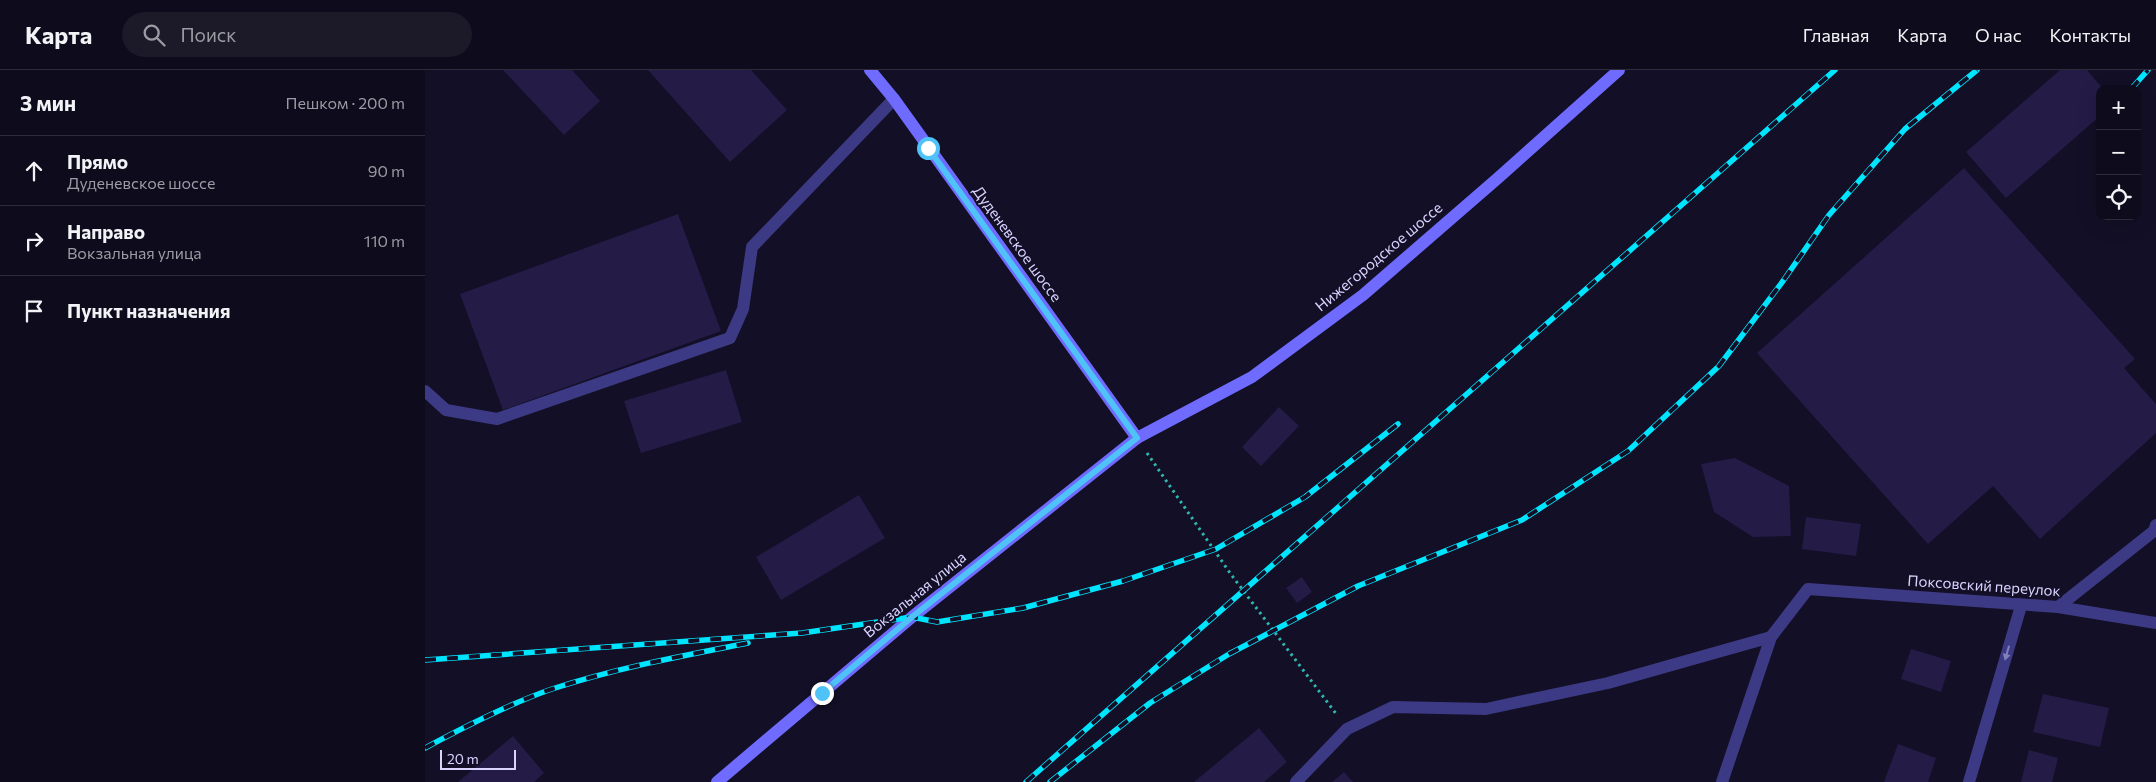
<!DOCTYPE html>
<html lang="ru">
<meta charset="utf-8">
<style>
body{margin:0;font-family:Commissioner,sans-serif;background:#1c1929;color:#f1f3f6}
.controls{position:absolute;right:15px;top:15px;display:grid;overflow:hidden;border-radius:10px;box-shadow:0 5px 20px #0002}
.controls button{width:45px;height:45px;display:grid;place-items:center;padding:0;border:0;border-bottom:1px solid #2e2b3b;background:#0e0b1c;color:#f1f3f6;font:25px sans-serif}
.scale{position:absolute;left:15px;bottom:12px;width:76px;box-sizing:border-box;padding-left:5px;border:2px solid #d9d4ff;border-top:0;font-size:14px;line-height:18px;white-space:nowrap;color:#d9d4ff;-webkit-text-stroke:4px #130f26;paint-order:stroke}
.stop{position:absolute;width:15px;height:15px;margin:-11px;border:4px solid #4fc3f7;border-radius:50%;background:#fff}
.stop.end{background:#4fc3f7;border-color:#fff;box-shadow:0 1px 5px #0008}
.list{margin:0;padding:0;list-style:none}
h2{display:flex;justify-content:space-between;align-items:center;height:65px;margin:0;padding:0 20px;font-size:21px}
h2 small{font-size:16px;font-weight:400;color:#9b9ba3}
.list li{display:grid;grid-template-columns:32px 1fr auto;gap:15px;align-items:center;box-sizing:border-box;height:70px;padding:0 20px;border-top:1px solid #2e2b3b}
.list b{display:block;font-size:19px;white-space:nowrap}
.list p{margin:0;font-size:16px;white-space:nowrap;color:#9b9ba3}
.list em{font-size:16px;font-style:normal;color:#9b9ba3}
.icon{flex:none;width:28px;height:28px;fill:none;stroke:currentColor;stroke-width:2;stroke-linecap:round;stroke-linejoin:round}
.map{position:relative;flex:none;width:1731px;height:712px;overflow:hidden}
header{display:flex;align-items:center;gap:30px;box-sizing:border-box;height:70px;padding:0 25px;background:#0e0b1c;border-bottom:1px solid #2e2b3b}
header strong{font-size:24px}
nav{display:flex;gap:28px;margin-inline-start:auto;font-size:18px}
.search{width:350px;height:45px;background:#1c1929;display:flex;align-items:center;gap:12px;box-sizing:border-box;padding:0 18px;border-radius:28px;color:#9b9ba3;font-size:19px}
main{display:flex}
aside{flex:1;background:#0e0b1c}
.map>svg:first-child{display:block}
</style>
<header>
<strong>Карта</strong>
<div class="search"><svg class="icon" aria-label="search" viewBox="0 0 24 24"><circle cx="10" cy="10" r="6"/><path d="M15 15l6 6"/></svg>Поиск</div>
<nav><a>Главная</a><a>Карта</a><a>О нас</a><a>Контакты</a></nav>
</header>
<main>
<aside>
<h2>3 мин<small>Пешком · 200 m</small></h2>
<ul class="list">
<li><svg class="icon" aria-label="ahead" viewBox="0 0 24 24"><path d="M12 20V5M6 11l6-6 6 6"/></svg><div><b>Прямо</b><p>Дуденевское шоссе</p></div><em>90 m</em></li>
<li><svg class="icon" aria-label="right" viewBox="0 0 24 24"><path d="M7 20v-9h11M14 6l5 5-5 5"/></svg><div><b>Направо</b><p>Вокзальная улица</p></div><em>110 m</em></li>
<li><svg class="icon" aria-label="arrive" viewBox="0 0 24 24"><path d="M6 21V4h12l-3 4 3 4H6"/></svg><div><b>Пункт назначения</b></div></li>
</ul>
</aside>
<div class="map">
<svg width="1731" height="712" viewBox="0 0 1731 712">
<rect width="100%" height="100%" fill="#130f26"/>
<!-- building -->
<g fill="#241b47">
<path d="M78 0H147L175 31 139 65Z"/>
<path d="M223 0H326L362 40 305 92Z"/>
<path d="M1635 0H1662L1678 19H1675V46L1581 128 1541 82Z"/>
<path d="M1539 98 1710 289 1699 298 1731 334V363L1615 469 1568 416 1503 474 1332 283Z"/>
<path d="M253 144 296 261 78 340 35 224Z"/>
<path d="M301 300 317 352 216 383 199 331Z"/>
<path d="M854 337 874 356 836 396 817 377Z"/>
<path d="M1310 388 1364 416 1366 466 1328 467 1289 442 1276 394Z"/>
<path d="M434 425 460 468 356 530 331 487Z"/>
<path d="M1381 447 1436 454 1431 486 1377 479Z"/>
<path d="M877 507 887 522 872 533 861 518Z"/>
<path d="M1486 579 1526 591 1516 622 1476 609Z"/>
<path d="M1618 624 1684 638 1675 677 1608 662Z"/>
<path d="M834 658 862 692 839 712H769Z"/>
<path d="M88 666 119 703 109 712H33Z"/>
<path d="M1473 674 1511 688 1503 712H1459Z"/>
<path d="M1604 680 1633 688 1627 712H1596Z"/>
<path d="M919 702 928 712H907Z"/>
</g>
<g fill="none" stroke-linecap="round" stroke-linejoin="round">
<!-- path -->
<path stroke="#2fb8b0" stroke-width="3" stroke-dasharray="2.5 4" stroke-linecap="butt" d="M722 383 805 503 912 645"/>
<!-- lane -->
<g stroke="#3d3a85" stroke-width="12">
<path d="M0 321 21 340 72 349 305 268 318 239 327 177 469 29"/>
<path d="M1633 537 1729 461 1731 455"/>
</g>
<!-- street -->
<g stroke="#3d3a85" stroke-width="12">
<path d="M871 712 922 659 968 637 1061 639 1183 613 1346 567"/>
<path d="M1297 712 1346 567 1383 519 1633 537 1731 553"/>
<path d="M1544 712 1596 536"/>
</g>
<!-- secondary -->
<g stroke="#6f6bff" stroke-width="12">
<path d="M445 0 469 29 712 368"/>
<path d="M292 712 487 547 712 368 827 307 938 225 1073 108 1194 0"/>
</g>
<defs>
<g id="rail">
<path d="M1706 19 1723 0"/>
<path d="M0 590 377 563 487 547 512 552 598 538 698 511 791 479 880 427 973 354"/>
<path d="M0 678C39 657 86 633 127 619 191 598 257 586 323 573"/>
<path d="M601 712 1410 0"/>
<path d="M625 712 725 633 804 584 933 516 1097 450 1203 381 1294 296 1358 211 1404 145 1480 59 1552 0"/>
</g>
</defs>
<!-- rail casing -->
<use href="#rail" stroke="#00e5ff" stroke-width="5.5"/>
<!-- rail -->
<use href="#rail" stroke="#130f26" stroke-width="4" stroke-dasharray="11" stroke-linecap="butt"/>
</g>
<!-- one-way arrows -->
<defs><path id="oneway-solid" d="M-6-.8H1V-3.2L6.5 0L1 3.2V.8H-6Z" transform="scale(1.25)"/></defs>
<use fill="#837fbc" href="#oneway-solid" transform="translate(1582 583) rotate(106)"/>
<g fill="none" stroke-linecap="round" stroke-linejoin="round">
<!-- route -->
<path stroke="#4fc3f7" stroke-width="6" d="M397 623 487 547 712 368 503 78"/>
</g>
<g text-anchor="middle" stroke-width="4" stroke-linejoin="round" paint-order="stroke">
<!-- street labels -->
<g font-size="15" fill="#d9d4ff" stroke="#130f26">
<text transform="translate(592 174) rotate(54)" y="5">Дуденевское шоссе</text>
<text transform="translate(954 187) rotate(-40)" y="5">Нижегородское шоссе</text>
<text transform="translate(1559 516) rotate(4)" y="5">Поксовский переулок</text>
<text transform="translate(490 525) rotate(-39)" y="5">Вокзальная улица</text>
</g>
</g>
</svg>
<div class="controls">
<button>+</button>
<button>−</button>
<button><svg class="icon" aria-label="locate" viewBox="0 0 24 24"><circle cx="12" cy="12" r="6"/><path d="M12 2v4M12 18v4M2 12h4M18 12h4"/></svg></button>
</div>
<div class="scale">20 m</div>
<div class="stop" style="left:503px;top:78px"></div>
<div class="stop end" style="left:397px;top:623px"></div>
</div>
</main>
